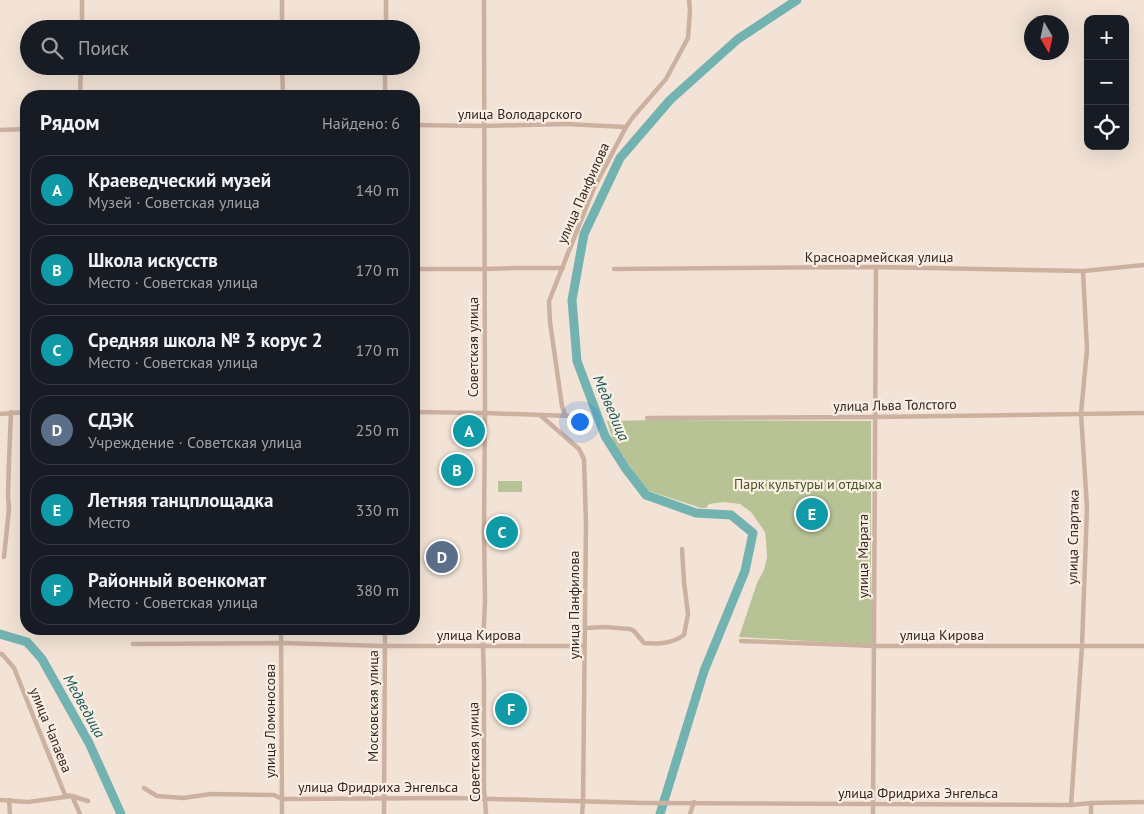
<!DOCTYPE html>
<html lang="ru">
<meta charset="utf-8">
<style>
body{margin:0;font-family:"PT Sans",sans-serif;background:#20242c;color:#f1f3f6}
.controls{position:absolute;right:15px;top:15px;display:grid;overflow:hidden;border-radius:10px;box-shadow:0 5px 20px #0002}
.controls button{width:45px;height:45px;display:grid;place-items:center;padding:0;border:0;border-bottom:1px solid #363941;background:#171b24;color:#f1f3f6;font:25px sans-serif}
.compass{position:absolute;left:1024px;top:15px;width:45px;height:45px;border-radius:50%;background:#171b24;box-shadow:0 5px 20px #0002;rotate:171deg}
.you{position:absolute;left:579px;top:421px;width:18px;height:18px;margin:-12px;border:4px solid #fff;border-radius:50%;background:#1a73e8;box-shadow:0 0 0 8px #1a73e833}
.badge{display:grid;place-items:center;width:32px;height:32px;border-radius:50%;background:#d93025;color:#fff;font-size:16px;font-weight:700}
.pin{position:absolute;translate:-50% -50%;border:2px solid #fff;box-shadow:0 1px 5px #0006}
.list{margin:0;padding:0;list-style:none}
h2{display:flex;justify-content:space-between;align-items:center;height:65px;margin:0;padding:0 20px;font-size:21px}
h2 small{font-size:16px;font-weight:400;color:#9ea1a6}
.list li{display:grid;grid-template-columns:32px 1fr auto;gap:15px;align-items:center;box-sizing:border-box;height:70px;margin:0 10px 10px;padding:0 10px;border:1px solid #363941;border-radius:20px}
.list b{display:block;font-size:19px;white-space:nowrap}
.list p{margin:0;font-size:16px;white-space:nowrap;color:#9ea1a6}
.list em{font-size:16px;font-style:normal;color:#9ea1a6}
.icon{flex:none;width:28px;height:28px;fill:none;stroke:currentColor;stroke-width:2;stroke-linecap:round;stroke-linejoin:round}
.map{position:relative;flex:none;width:1144px;height:814px;overflow:hidden}
.search{position:absolute;background:#171b24;box-shadow:0 5px 20px #0002;left:20px;top:20px;width:400px;height:55px;display:flex;align-items:center;gap:12px;box-sizing:border-box;padding:0 18px;border-radius:28px;color:#9ea1a6;font-size:19px}
.panel{position:absolute;background:#171b24;box-shadow:0 5px 20px #0002;left:20px;top:90px;width:400px;height:545px;border-radius:20px}
.map>svg:first-child{display:block}
</style>
<div class="map">
<svg width="1144" height="814" viewBox="0 0 1144 814">
<rect width="100%" height="100%" fill="#f3e3d6"/>
<!-- green -->
<g fill="#b7c395">
<path d="M657 420 871 421V567L873 645 739 637 757 583 764 570 767 557 766 540 765 532 751 512 740 504 723 502 709 504 706 508H701L646 490 613 441 607 421Z"/>
<rect x="498" y="481" width="24" height="11"/>
</g>
<!-- plaza -->
<circle fill="#edd3bb" cx="812" cy="513" r="10"/>
<g fill="none" stroke-linecap="round" stroke-linejoin="round">
<!-- river -->
<g stroke="#72b3b1" stroke-width="9">
<path d="M0 634 27 642 42 659 89 743 121 814"/>
<path d="M660 814 704 671 745 571 753 533 731 515 696 513 646 495 626 469 605 436 577 361 572 300 584 234 620 158 670 100 738 39 797 0"/>
</g>
<!-- minor -->
<g stroke="#ccb1a1" stroke-width="4.5">
<path d="M282 0V29"/>
<path d="M484 0 485 413 484 530 485 601 483 646 484 681V791L485 799 486 814"/>
<path d="M82 29V0"/>
<path d="M386 29V0"/>
<path d="M282 66 283 96"/>
<path d="M80 96 81 66"/>
<path d="M385 96V66"/>
<path d="M414 125 484 126 565 124 626 127"/>
<path d="M0 130 26 129"/>
<path d="M414 269H484L514 268H563"/>
<path d="M614 269 876 267 1083 271 1144 265"/>
<path d="M414 412 485 413 570 416"/>
<path d="M0 414 26 412"/>
<path d="M540 415 579 449 584 459 586 523 583 802 582 814"/>
<path d="M565 415 562 406 550 322 549 301 594 188 626 127 633 117 666 79 688 38 690 10 689 0"/>
<path d="M647 418 876 417 1144 413"/>
<path d="M4 557 9 509 8 495 9 461 11 412"/>
<path d="M585 628 605 627 630 629 634 631 644 643C659 644 671 644 684 635L688 614 684 582 682 549"/>
<path d="M281 629 282 814"/>
<path d="M741 641 875 646H1144"/>
<path d="M133 644 281 643 385 646H585"/>
<path d="M0 654H2L14 668 65 795 72 796 80 814"/>
<path d="M144 788 157 796 183 798 211 794 274 795 282 799 457 798 645 803 1071 805 1091 803 1144 802"/>
<path d="M0 800 28 802 72 796 88 801"/>
<path d="M9 800 10 814"/>
<path d="M1091 803V814"/>
<path d="M1071 805 1082 646 1087 508 1081 413 1087 350 1083 271"/>
<path d="M384 814 385 629"/>
<path d="M690 814 694 802"/>
<path d="M873 814 876 267"/>
</g>
</g>
<g text-anchor="middle" stroke-width="4.5" stroke-linejoin="round" paint-order="stroke">
<!-- street labels -->
<g font-size="14" fill="#352824" stroke="#fbeee2">
<text x="520" y="119">улица Володарского</text>
<text transform="translate(583 193) rotate(-66)" y="5">улица Панфилова</text>
<text x="879" y="262">Красноармейская улица</text>
<text transform="translate(473 347) rotate(-90)" y="5">Советская улица</text>
<text transform="translate(895 405) rotate(-1)" y="5">улица Льва Толстого</text>
<text transform="translate(1073 537) rotate(-89)" y="5">улица Спартака</text>
<text transform="translate(863 556) rotate(-90)" y="5">улица Марата</text>
<text transform="translate(574 605) rotate(-90)" y="5">улица Панфилова</text>
<text x="479" y="640">улица Кирова</text>
<text x="942" y="640">улица Кирова</text>
<text transform="translate(373 706) rotate(-90)" y="5">Московская улица</text>
<text transform="translate(270 721) rotate(-90)" y="5">улица Ломоносова</text>
<text transform="translate(51 730) rotate(68)" y="5">улица Чапаева</text>
<text transform="translate(474 752) rotate(-91)" y="5">Советская улица</text>
<text x="378" y="792">улица Фридриха Энгельса</text>
<text x="918" y="798">улица Фридриха Энгельса</text>
</g>
<!-- park labels -->
<g font-size="14" fill="#485626" stroke="#fbeee2">
<text x="808" y="489">Парк культуры и отдыха</text>
</g>
<!-- water labels -->
<g font-size="15" font-style="italic" fill="#165a5a" stroke="#fbeee2">
<text transform="translate(611 408) rotate(67)" y="5">Медведица</text>
<text transform="translate(84 706) rotate(61)" y="5">Медведица</text>
</g>
</g>
</svg>
<div class="controls">
<button>+</button>
<button>−</button>
<button><svg class="icon" aria-label="locate" viewBox="0 0 24 24"><circle cx="12" cy="12" r="6"/><path d="M12 2v4M12 18v4M2 12h4M18 12h4"/></svg></button>
</div>
<svg class="compass" viewBox="-18 -18 36 36"><path d="M0-13l5 13h-10z" fill="#e53935"/><path d="M0 13l5-13h-10z" fill="#9ea1a6"/></svg>
<div class="you"></div>
<div class="pin badge" style="left:469px;top:431px;background:#0f9aa8">A</div>
<div class="pin badge" style="left:457px;top:470px;background:#0f9aa8">B</div>
<div class="pin badge" style="left:502px;top:532px;background:#0f9aa8">C</div>
<div class="pin badge" style="left:442px;top:557px;background:#5c6f8a">D</div>
<div class="pin badge" style="left:812px;top:514px;background:#0f9aa8">E</div>
<div class="pin badge" style="left:511px;top:709px;background:#0f9aa8">F</div>
<div class="search"><svg class="icon" aria-label="search" viewBox="0 0 24 24"><circle cx="10" cy="10" r="6"/><path d="M15 15l6 6"/></svg>Поиск</div>
<section class="panel">
<h2>Рядом<small>Найдено: 6</small></h2>
<ul class="list">
<li><span class="badge" style="background:#0f9aa8">A</span><div><b>Краеведческий музей</b><p>Музей · Советская улица</p></div><em>140 m</em></li>
<li><span class="badge" style="background:#0f9aa8">B</span><div><b>Школа искусств</b><p>Место · Советская улица</p></div><em>170 m</em></li>
<li><span class="badge" style="background:#0f9aa8">C</span><div><b>Средняя школа № 3 корус 2</b><p>Место · Советская улица</p></div><em>170 m</em></li>
<li><span class="badge" style="background:#5c6f8a">D</span><div><b>СДЭК</b><p>Учреждение · Советская улица</p></div><em>250 m</em></li>
<li><span class="badge" style="background:#0f9aa8">E</span><div><b>Летняя танцплощадка</b><p>Место</p></div><em>330 m</em></li>
<li><span class="badge" style="background:#0f9aa8">F</span><div><b>Районный военкомат</b><p>Место · Советская улица</p></div><em>380 m</em></li>
</ul>
</section>
</div>
